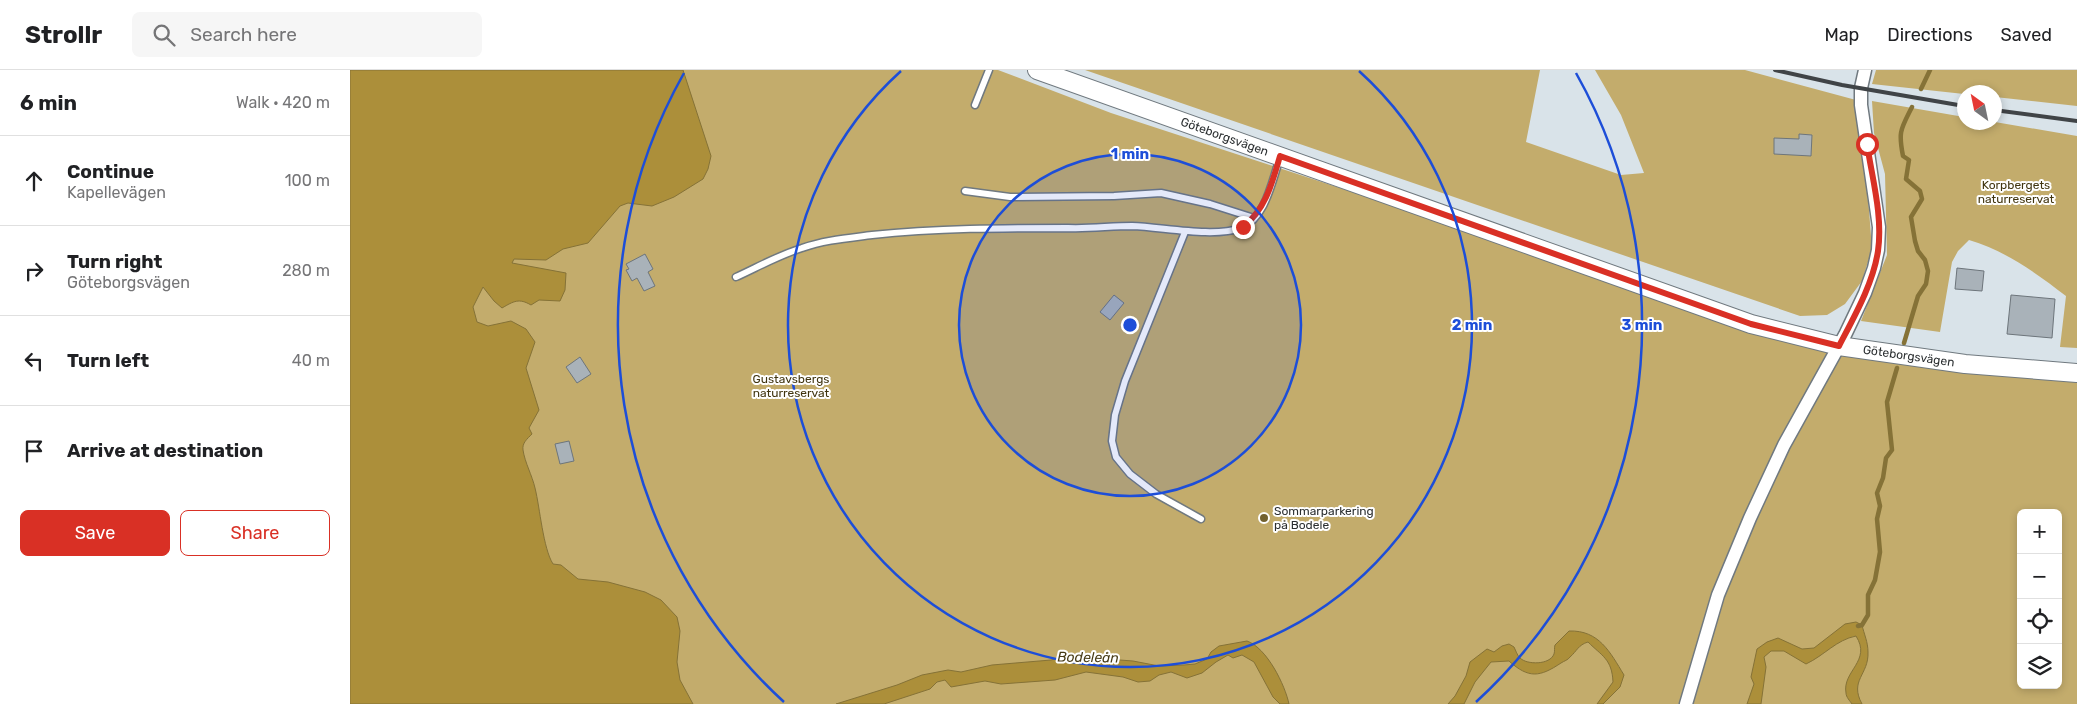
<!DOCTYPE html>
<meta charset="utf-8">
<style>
body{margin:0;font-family:Rubik,sans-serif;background:#f6f6f6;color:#202124}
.controls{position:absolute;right:15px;bottom:15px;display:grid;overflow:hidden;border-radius:8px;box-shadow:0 2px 8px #0003}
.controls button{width:45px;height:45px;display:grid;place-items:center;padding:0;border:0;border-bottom:1px solid #e0e0e0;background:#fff;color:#202124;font:25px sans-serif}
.compass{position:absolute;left:1607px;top:15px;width:45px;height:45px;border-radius:50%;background:#fff;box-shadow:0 2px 8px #0003;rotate:327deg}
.stop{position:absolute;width:15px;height:15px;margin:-11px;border:4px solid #d93025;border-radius:50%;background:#fff}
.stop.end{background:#d93025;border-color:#fff;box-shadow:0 1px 5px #0008}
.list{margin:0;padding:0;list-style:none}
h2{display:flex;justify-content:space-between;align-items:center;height:65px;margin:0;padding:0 20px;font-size:21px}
h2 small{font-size:16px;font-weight:400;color:#757577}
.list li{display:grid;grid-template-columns:32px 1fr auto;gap:15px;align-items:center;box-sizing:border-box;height:90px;padding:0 20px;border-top:1px solid #e0e0e0}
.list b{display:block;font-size:19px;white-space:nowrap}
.list p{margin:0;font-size:16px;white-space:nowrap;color:#757577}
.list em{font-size:16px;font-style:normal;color:#757577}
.actions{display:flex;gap:10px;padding:15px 20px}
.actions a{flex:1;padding:11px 0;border:1px solid #d93025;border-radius:8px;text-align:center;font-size:18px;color:#d93025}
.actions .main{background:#d93025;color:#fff}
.icon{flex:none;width:28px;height:28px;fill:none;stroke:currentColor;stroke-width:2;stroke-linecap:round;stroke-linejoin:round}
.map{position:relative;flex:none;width:1727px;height:634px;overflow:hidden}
header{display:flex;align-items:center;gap:30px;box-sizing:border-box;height:70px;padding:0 25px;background:#fff;border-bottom:1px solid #e0e0e0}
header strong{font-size:24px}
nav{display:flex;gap:28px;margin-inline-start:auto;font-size:18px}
.search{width:350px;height:45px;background:#f6f6f6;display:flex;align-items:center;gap:12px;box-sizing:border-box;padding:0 18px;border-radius:8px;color:#757577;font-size:19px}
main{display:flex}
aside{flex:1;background:#fff}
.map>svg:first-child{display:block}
</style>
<header>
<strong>Strollr</strong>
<div class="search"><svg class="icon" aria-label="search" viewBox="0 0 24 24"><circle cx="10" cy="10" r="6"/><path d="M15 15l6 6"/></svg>Search here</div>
<nav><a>Map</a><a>Directions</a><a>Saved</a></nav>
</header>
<main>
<aside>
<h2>6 min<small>Walk · 420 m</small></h2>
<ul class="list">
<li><svg class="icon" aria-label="ahead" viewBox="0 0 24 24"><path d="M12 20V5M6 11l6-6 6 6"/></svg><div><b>Continue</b><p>Kapellevägen</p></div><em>100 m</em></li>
<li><svg class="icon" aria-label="right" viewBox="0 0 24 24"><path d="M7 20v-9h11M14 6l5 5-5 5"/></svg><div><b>Turn right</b><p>Göteborgsvägen</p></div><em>280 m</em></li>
<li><svg class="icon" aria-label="left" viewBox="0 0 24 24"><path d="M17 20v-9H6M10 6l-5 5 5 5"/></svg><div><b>Turn left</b></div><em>40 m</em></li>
<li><svg class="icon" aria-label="arrive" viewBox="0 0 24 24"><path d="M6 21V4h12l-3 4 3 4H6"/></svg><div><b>Arrive at destination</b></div></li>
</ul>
<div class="actions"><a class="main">Save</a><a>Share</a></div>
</aside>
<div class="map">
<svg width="1727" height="634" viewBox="0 0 1727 634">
<rect width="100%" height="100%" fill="#d9e3e9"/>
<!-- green -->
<g fill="#c3ac6c" fill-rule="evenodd">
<path d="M0 0H648L761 43 1457 271 1727 303V634H0ZM1671 443H1708V615H1671Z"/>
<path d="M735 0H1190L1176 72 1271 105 1294 103 1271 45 1245 0H1395L1506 30 1519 140 1522 179 1512 211 1495 234 1477 245 1450 246Z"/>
<path d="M1526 0H1727V36L1645 27 1644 22 1614 24 1522 14Z"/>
<path d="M1522 31 1614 47V52H1645L1727 66V278L1710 277 1716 226C1686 203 1656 181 1619 170L1608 181 1602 192 1590 262 1511 251 1537 185 1535 104 1524 63Z"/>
</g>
<!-- water -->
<g fill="#ac8f3a" stroke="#857237">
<path d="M0 0H333L361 86 358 99 353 109 324 127 302 136 278 133 270 136 238 173 213 179 196 190 164 189 162 193 216 203 215 220 210 231 189 230 181 235C169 228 164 231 152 238L144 231 133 217 123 237 127 252 138 256 161 251 176 259 185 272 176 298 189 340 179 358 182 364C177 369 172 373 173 380 175 393 182 405 185 418 190 438 193 478 203 494L211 495 228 509 258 512 295 522 311 530 327 547 330 561 327 592 330 610 343 634H0Z"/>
<path d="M1506 552 1512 555C1514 564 1518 572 1518 582 1519 605 1499 610 1512 634H1502C1500 631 1496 627 1496 623 1492 601 1522 591 1506 566 1486 570 1475 585 1456 594L1434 581H1421L1414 587 1416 597 1411 634H1397L1404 614 1401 607 1407 579 1417 572 1428 568 1452 579 1464 578 1495 554Z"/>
<path d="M1219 561C1249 560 1260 582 1274 605L1270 617 1253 634H1247L1263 612C1262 589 1252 586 1238 572 1228 575 1227 581 1220 587 1218 590 1214 591 1211 593 1190 607 1179 609 1159 591L1141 592 1125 612 1114 634H1098L1105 626 1116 606 1120 592 1137 579 1144 582 1152 576 1159 574 1164 577C1166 581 1167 585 1170 588 1177 595 1200 595 1204 584 1205 581 1204 578 1205 575Z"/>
<path d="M897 571C917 578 935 615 939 634H930L923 627 904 592 892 585 883 588 878 585 866 592 852 603 837 608 821 602 809 605 800 611 788 612 773 607 736 602 705 610 651 614 635 611 601 617 595 610 587 612 580 619 534 634H486L547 615 572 605 598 600 611 602 642 595 701 590 717 586 783 591 809 596 834 595 845 594 857 589 861 582 869 576Z"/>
</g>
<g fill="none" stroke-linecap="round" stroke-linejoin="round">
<!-- stream -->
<g stroke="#857237" stroke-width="4.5">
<path d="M1571 19 1580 0"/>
<path d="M1554 273 1568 226 1576 214 1578 201 1575 190 1568 181 1565 171 1561 147 1572 129 1570 121 1556 109 1559 90 1553 86C1548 61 1551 59 1562 37"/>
<path d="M1508 556 1512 555 1518 545V525L1525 510 1530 482 1527 449 1530 436 1527 423 1533 408 1536 388 1542 380 1537 332 1547 298"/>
</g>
</g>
<!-- building -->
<g fill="#a9b2b9" stroke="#6d757b">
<path d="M1449 64 1462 65 1461 86 1424 84V68L1449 69Z"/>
<path d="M295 184 303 199 298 202 305 216 294 221 287 208 282 211 276 200 279 199 276 194Z"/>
<path d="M1607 198 1634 201 1632 221 1605 219Z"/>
<path d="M764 225 774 233 760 250 750 242Z"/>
<path d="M1661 225 1705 229 1702 268 1657 264Z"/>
<path d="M230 287 241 304 227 313 216 297Z"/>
<path d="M219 371 224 391 210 394 205 374Z"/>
</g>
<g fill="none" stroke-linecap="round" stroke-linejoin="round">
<defs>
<g id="lane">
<path d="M625 35 639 0"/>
<path d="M615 121 660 127 764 126 811 123 860 134 904 148"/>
<path d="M835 162 775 311 765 345 762 371 766 387 780 404 806 424 851 449"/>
<path d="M386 207C408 197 429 185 452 178 474 170 499 168 522 165 587 158 653 158 718 158 739 159 761 156 782 156 813 157 863 168 891 158 916 148 922 110 930 88"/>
</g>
<path id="street" d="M1336 634 1368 525 1400 448 1434 375 1495 265 1515 223 1524 198 1528 180 1529 157 1511 35V18L1515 0"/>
<g id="secondary">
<path id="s1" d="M687 0 1401 254 1489 276 1615 294 1727 303"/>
</g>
</defs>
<!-- lane casing -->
<use href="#lane" stroke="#70797f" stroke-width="9"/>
<!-- street casing -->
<use href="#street" stroke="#70797f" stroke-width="15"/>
<!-- secondary casing -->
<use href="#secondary" stroke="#70797f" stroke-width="20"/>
<!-- lane -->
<use href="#lane" stroke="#fff" stroke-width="6"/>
<!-- street -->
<use href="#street" stroke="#fff" stroke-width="12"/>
<!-- secondary -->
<use href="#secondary" stroke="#fff" stroke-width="18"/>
<!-- rail -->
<g stroke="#404447" stroke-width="4">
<path d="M1425 0 1492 15 1614 36"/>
<path d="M1644 40 1727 51"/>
</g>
</g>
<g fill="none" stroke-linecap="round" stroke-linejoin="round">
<!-- route -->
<path stroke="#d93025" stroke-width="6" d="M893 157C916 139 922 113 930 86L1401 254 1489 276C1504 247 1523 214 1528 181 1533 146 1522 108 1517 74"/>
</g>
<!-- distance rings -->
<circle cx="780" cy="255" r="171" fill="#1d4ed8" fill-opacity=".12"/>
<g fill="none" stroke="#1d4ed8" stroke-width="2.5">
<circle cx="780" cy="255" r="171"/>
<path d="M1009 1A342 342 0 1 1 551 1"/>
<path d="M434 632A512 512 0 0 1 334 3M1226 3A512 512 0 0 1 1126 632"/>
</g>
<!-- markers -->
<circle fill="#72612f" stroke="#fff" stroke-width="2" cx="914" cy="448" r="5"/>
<g text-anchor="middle" stroke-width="4" stroke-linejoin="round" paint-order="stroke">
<!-- street labels -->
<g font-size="12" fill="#2b2f31" stroke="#fff">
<text dy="4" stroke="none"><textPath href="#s1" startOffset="199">Göteborgsvägen</textPath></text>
<text dy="4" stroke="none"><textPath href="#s1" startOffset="919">Göteborgsvägen</textPath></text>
</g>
<!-- park labels -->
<g font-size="12" fill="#413510" stroke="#fff">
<text x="1666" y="119">Korpbergets<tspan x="1666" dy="14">naturreservat</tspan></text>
<text x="441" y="313">Gustavsbergs<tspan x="441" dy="14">naturreservat</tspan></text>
</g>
<!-- poi labels -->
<g font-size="12" fill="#2b2f31" stroke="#fff" text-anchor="start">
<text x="924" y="445">Sommarparkering<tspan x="924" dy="14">på Bodele</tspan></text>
</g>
<!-- water labels -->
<g font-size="14" font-style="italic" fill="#473b16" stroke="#fff">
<text transform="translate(738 587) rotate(1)" y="5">Bodeleån</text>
</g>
</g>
<circle cx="780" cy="255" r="8" fill="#1d4ed8" stroke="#fff" stroke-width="2.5"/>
<g font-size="15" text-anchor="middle" font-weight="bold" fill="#1d4ed8" stroke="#fff" stroke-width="4" stroke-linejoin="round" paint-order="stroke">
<text x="780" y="89">1 min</text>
<text x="1122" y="260">2 min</text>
<text x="1292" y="260">3 min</text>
</g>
</svg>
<div class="controls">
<button>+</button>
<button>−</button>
<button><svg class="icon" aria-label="locate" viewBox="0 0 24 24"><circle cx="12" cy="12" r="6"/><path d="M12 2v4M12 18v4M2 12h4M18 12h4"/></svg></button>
<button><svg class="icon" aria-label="layers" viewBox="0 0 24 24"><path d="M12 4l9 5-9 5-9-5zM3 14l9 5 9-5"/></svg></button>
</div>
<svg class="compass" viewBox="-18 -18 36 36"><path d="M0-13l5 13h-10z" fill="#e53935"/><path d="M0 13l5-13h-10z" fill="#757577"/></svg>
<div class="stop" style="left:1517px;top:74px"></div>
<div class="stop end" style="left:893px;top:157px"></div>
</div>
</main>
